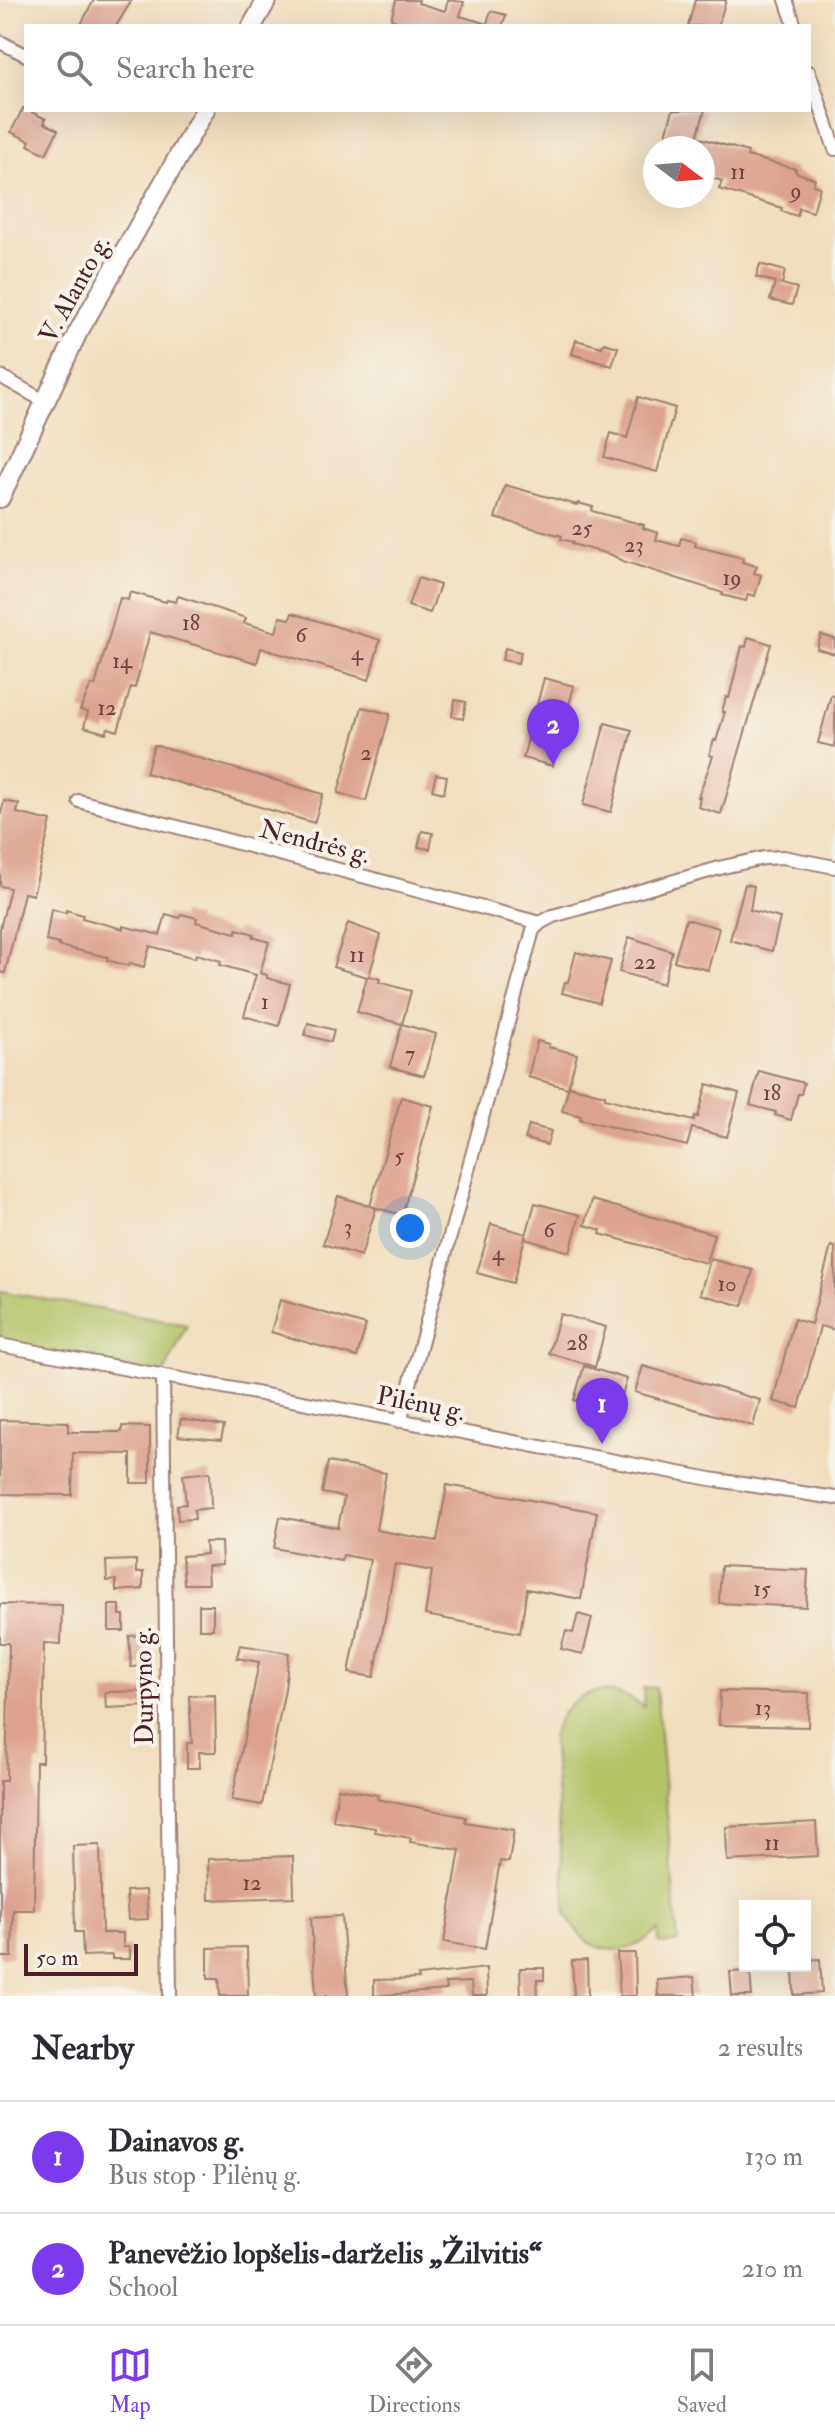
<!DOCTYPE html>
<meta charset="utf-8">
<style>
body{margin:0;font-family:"IM FELL Double Pica",serif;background:#f7f7f7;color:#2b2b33}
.controls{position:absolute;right:24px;bottom:24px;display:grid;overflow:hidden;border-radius:0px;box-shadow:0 8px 32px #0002}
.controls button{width:72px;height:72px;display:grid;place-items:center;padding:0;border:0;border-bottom:2px solid #e1e1e2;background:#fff;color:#2b2b33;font:40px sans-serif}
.compass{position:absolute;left:643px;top:136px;width:72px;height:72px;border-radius:50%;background:#fff;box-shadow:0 8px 32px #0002;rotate:106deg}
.scale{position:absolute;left:24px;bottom:20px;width:114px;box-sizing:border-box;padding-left:8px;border:4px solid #4a1f2b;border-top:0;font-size:22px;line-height:28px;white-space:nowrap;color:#4a1f2b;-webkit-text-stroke:6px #f7f3e8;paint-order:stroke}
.you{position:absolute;left:410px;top:1228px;width:28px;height:28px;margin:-20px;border:6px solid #fff;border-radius:50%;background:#1a73e8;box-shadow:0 0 0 12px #1a73e833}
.badge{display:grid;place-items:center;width:52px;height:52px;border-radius:50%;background:#7c3aed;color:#fff;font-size:26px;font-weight:700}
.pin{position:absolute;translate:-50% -66px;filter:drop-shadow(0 2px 4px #0008)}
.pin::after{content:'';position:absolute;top:42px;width:28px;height:24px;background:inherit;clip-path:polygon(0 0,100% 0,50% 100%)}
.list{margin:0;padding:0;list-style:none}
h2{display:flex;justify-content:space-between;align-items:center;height:104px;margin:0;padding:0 32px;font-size:34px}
h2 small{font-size:26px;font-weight:400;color:#7c7c81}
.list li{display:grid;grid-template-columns:52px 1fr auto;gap:24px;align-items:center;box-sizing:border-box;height:112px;padding:0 32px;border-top:2px solid #e1e1e2}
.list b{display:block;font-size:30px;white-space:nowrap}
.list p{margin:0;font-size:26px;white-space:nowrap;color:#7c7c81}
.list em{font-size:26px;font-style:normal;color:#7c7c81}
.icon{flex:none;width:44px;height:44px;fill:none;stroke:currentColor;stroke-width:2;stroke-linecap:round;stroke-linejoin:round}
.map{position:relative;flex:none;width:835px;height:1996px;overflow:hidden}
.search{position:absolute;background:#fff;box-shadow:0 8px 32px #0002;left:24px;right:24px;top:24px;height:88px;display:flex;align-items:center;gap:20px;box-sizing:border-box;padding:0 28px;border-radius:0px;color:#7c7c81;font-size:30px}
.sheet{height:328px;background:#fff}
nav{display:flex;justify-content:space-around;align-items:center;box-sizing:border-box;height:112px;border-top:2px solid #e1e1e2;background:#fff;font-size:22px;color:#7c7c81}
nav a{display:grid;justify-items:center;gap:4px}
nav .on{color:#7c3aed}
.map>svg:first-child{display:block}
</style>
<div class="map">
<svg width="835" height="1996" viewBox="0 0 835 1996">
<rect width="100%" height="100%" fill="#f7f3e8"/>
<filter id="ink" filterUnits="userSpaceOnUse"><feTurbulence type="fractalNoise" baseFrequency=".0125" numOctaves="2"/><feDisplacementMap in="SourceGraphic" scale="16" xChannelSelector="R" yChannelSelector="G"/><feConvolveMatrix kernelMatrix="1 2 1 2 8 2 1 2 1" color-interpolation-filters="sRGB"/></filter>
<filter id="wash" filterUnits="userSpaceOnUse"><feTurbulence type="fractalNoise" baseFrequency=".006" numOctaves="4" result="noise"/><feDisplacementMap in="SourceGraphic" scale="32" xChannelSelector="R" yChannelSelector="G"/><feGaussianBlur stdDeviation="1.8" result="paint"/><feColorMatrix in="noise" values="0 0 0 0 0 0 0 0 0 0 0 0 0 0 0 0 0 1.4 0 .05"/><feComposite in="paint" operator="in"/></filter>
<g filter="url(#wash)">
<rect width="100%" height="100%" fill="#f0ddbc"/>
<!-- green -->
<g fill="#b3c366" stroke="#7e7148" stroke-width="2">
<path d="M0 1291 187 1325 163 1376 0 1345Z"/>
<path d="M656 1687 678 1942 659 1944 658 1930C625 1962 584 1955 566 1913L552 1736C565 1691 607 1678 644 1707L643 1688Z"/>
</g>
<g id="blocks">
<!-- building -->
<g fill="#dda18f">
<path d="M94 0H132L116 26H80Z"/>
<path d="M396 0H419L418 3 445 11 448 0 464 2 460 16 484 23 483 26H413L391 19Z"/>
<path d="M695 0H726L718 26H688Z"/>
<path d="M491 11 506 15 502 26H486Z"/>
<path d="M23 108 46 119 44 123 58 130 46 154 28 145 30 141 11 132Z"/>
<path d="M673 110H705L697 137 748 152 747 156 796 169 795 172 815 179 813 185 820 187 813 212 799 208 797 216 781 211 782 208 719 189 722 181 703 175V148H662Z"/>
<path d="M760 264 785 271 782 284 778 283 797 288 792 305 770 300 775 282 756 277Z"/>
<path d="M576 340 602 347 604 343 618 347 612 366 572 354Z"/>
<path d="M638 397 675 408 657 472 604 457 611 433 627 438Z"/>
<path d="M505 485 577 505 578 503 593 507 592 511 644 525 643 528 658 533 656 540 679 546 681 538 696 542 695 546 743 558 742 562 757 566 754 573 761 575 755 596 748 594 746 601 722 595 723 593 623 561 612 555 572 544 573 542 561 539 562 536 495 518Z"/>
<path d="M418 578 440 585 430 613 408 606Z"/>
<path d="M130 592 166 602 167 600 176 602 178 596 246 618 244 623 276 632 280 617 290 619 292 613 380 640 369 680 261 648 257 663 150 632 135 688 131 687 118 731 108 728 106 733 84 727 88 712 80 710 91 685 95 686 120 598 128 600Z"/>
<path d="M821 635 835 639V654L817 649Z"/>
<path d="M748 637 771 644 721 814 698 807 700 797H698L713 756 709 755 714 740 716 741 725 712H722L726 697 729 698 742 646 746 647Z"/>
<path d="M505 648 521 652 518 663 502 660Z"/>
<path d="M544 678 574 686 553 766 523 758Z"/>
<path d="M831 695 835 696V747L818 743Z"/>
<path d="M455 700 466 702 463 719 452 716Z"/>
<path d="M362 707 390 714 366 801 338 793Z"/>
<path d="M605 723 632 730 611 812 583 805Z"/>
<path d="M154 745 323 794 314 823 146 773Z"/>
<path d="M436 774 447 776 444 793 432 790Z"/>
<path d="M4 801 19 804 17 813 51 821 33 895 24 893 5 973 0 972V929L10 888 0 886V818Z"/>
<path d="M422 831 433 833 430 849 418 847Z"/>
<path d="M745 884 754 886 750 910 780 918 772 951 730 940Z"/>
<path d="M51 909 66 913V910L83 915 82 918 123 929V926L160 935 166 914 180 918 181 914 197 918 196 922 236 933 237 929 254 934 253 937 269 942 260 973 267 975V978L290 984 279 1026 244 1016 256 975 220 965 221 961 196 954 195 958 150 946 144 967 130 963 129 966 107 960 108 957 58 946 59 944 46 941Z"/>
<path d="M686 919 719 928 708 970 674 961Z"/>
<path d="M348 923 381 935 369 976 380 979 379 982 411 991 402 1024 436 1034 424 1076 390 1067 402 1024 357 1012 367 977 333 967Z"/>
<path d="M629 937 672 951 663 984 619 972Z"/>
<path d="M576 952 611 961 599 1003 562 993 565 982H568Z"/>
<path d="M308 1023 334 1030 331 1042 305 1035Z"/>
<path d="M537 1041 549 1044 548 1047 577 1054 568 1088 528 1077Z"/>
<path d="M759 1071 804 1083 801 1094H798L791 1120 775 1115 776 1112 750 1105Z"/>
<path d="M707 1084 739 1093 727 1137 692 1128 687 1146 580 1119 581 1116 562 1111 569 1086 605 1095V1098L694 1121 695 1116 698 1117Z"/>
<path d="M401 1097 433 1106 402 1215 370 1206Z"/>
<path d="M529 1125 551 1131 547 1145 525 1139Z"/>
<path d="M338 1196 376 1208 361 1256 323 1244Z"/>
<path d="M592 1200 714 1234 706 1263 600 1234 601 1230 585 1225Z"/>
<path d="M535 1203 580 1215 570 1252 525 1239Z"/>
<path d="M491 1224 526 1234 513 1283 477 1273Z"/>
<path d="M831 1246 835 1247V1330L820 1326 799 1408 773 1401 794 1319 811 1324Z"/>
<path d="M710 1259 753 1270 743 1306 700 1294Z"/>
<path d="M280 1300 366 1325 357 1357 271 1332Z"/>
<path d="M560 1314 606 1327 595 1367 549 1353Z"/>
<path d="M584 1366 627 1379 617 1412 574 1400Z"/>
<path d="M643 1366 760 1400 753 1426 635 1392Z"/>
<path d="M181 1419 224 1426 221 1440 178 1436Z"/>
<path d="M0 1420 68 1422V1432H122V1426L150 1427V1483H131V1454L73 1453 72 1495 0 1494Z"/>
<path d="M328 1462 386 1473 376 1530 437 1541 447 1485 597 1512 581 1599 527 1589 520 1633 425 1615 432 1571 395 1564 374 1677 349 1673 370 1560 343 1555 341 1561 274 1548 280 1517 338 1528 344 1497 322 1493Z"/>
<path d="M210 1472 211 1508 194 1510 195 1519 178 1520 177 1505 186 1504 183 1475Z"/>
<path d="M205 1542H221L222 1565 207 1566 208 1584H184L182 1556 206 1554Z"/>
<path d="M136 1560V1573L143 1572V1589L116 1591V1580L107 1581 106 1561Z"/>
<path d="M721 1566 808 1570 806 1607 719 1603Z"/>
<path d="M0 1604 62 1605 61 1644 44 1643 42 1762H36L34 1910H13L12 1957H0V1781H6L9 1643H0Z"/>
<path d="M109 1605H120V1615H124V1631H109Z"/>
<rect x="199" y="1605" width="14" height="24"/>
<path d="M578 1614 592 1618 583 1654 561 1649 566 1631 573 1633Z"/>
<path d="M144 1635 146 1666 131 1667 129 1636Z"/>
<path d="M240 1645 289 1653 285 1689 262 1805 232 1800 259 1662 237 1658Z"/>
<path d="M150 1691 151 1706 106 1708 105 1692Z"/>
<path d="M720 1691 809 1693 808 1727 719 1725Z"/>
<path d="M215 1695 216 1752H199L200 1768H187V1743H192L189 1696Z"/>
<path d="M338 1788 378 1795 377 1799 466 1817 465 1822 514 1830 509 1862 500 1861 485 1949 444 1942 460 1850 410 1842 411 1838 375 1832V1828L333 1821Z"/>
<path d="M816 1822 818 1856 727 1861 726 1827Z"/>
<path d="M100 1845 102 1933H123V1947H130V1959H112V1955L83 1956 82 1932H75L73 1846Z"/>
<path d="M293 1856 294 1897 209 1900 208 1859Z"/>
<path d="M146 1890 148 1919 128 1920 126 1891Z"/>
<path d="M342 1916 348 1996H316L311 1918Z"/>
<path d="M247 1947 248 1996H220L219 1978H208V1948Z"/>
<path d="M617 1953H635L636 1996H620Z"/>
<path d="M820 1959 822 1993 794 1995 793 1966H805V1960Z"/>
<path d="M587 1960 588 1996H574L572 1961Z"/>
<path d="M486 1968 487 1996H472L471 1982 445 1983 446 1990 374 1996V1980L419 1979 418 1976Z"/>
<path d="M520 1968H544V1980H537L538 1996H521Z"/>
<path d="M750 1971 752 1996H732L730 1972Z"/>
<path d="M694 1977 696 1996H658L657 1980Z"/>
</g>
</g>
</g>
<g filter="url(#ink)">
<use href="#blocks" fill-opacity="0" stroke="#9d7e74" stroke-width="2"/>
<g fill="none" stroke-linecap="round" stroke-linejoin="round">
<defs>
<g id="minor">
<path d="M786 0 795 26"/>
<path d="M0 42 26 55"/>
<path d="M809 72 835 149"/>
<path d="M0 376 44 401"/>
<path d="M79 801 540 923"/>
<path d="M0 1345 716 1480 835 1498"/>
<path d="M163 1376 170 1996"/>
<path d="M400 1421 533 930 540 923 553 916 723 867 764 858 783 857 835 867"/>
</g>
<g id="secondary">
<path d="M252 26 267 0"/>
<path d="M0 498 77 334 205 110"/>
</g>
</defs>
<!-- minor casing -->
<use href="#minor" stroke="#9d7e74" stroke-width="16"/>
<!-- secondary casing -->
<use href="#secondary" stroke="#9d7e74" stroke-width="22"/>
<!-- minor -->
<use href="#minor" stroke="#fff" stroke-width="12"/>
<!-- secondary -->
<use href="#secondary" stroke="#fff" stroke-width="18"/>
</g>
</g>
<g text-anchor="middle" stroke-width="8" stroke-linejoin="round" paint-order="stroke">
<!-- number labels -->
<g font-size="22" fill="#6f4044">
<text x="738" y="179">11</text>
<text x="796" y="198">9</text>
<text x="582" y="535">25</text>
<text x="634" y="552">23</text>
<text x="732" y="585">19</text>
<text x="191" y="630">18</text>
<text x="301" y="642">6</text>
<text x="357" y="660">4</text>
<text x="122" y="668">14</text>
<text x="107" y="715">12</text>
<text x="366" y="760">2</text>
<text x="357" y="962">11</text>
<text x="645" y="969">22</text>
<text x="265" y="1009">1</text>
<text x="410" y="1061">7</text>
<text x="772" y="1100">18</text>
<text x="399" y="1163">5</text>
<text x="348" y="1234">3</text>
<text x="549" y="1237">6</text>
<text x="498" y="1260">4</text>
<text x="727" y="1291">10</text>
<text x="577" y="1350">28</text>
<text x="762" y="1596">15</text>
<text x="763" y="1715">13</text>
<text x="772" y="1850">11</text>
<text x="252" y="1890">12</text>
</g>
<!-- street labels -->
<g font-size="26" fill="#4a1f2b" stroke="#f7f3e8">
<text transform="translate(74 289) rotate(-61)" y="9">V. Alanto g.</text>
<text transform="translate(315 841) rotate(14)" y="9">Nendrės g.</text>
<text transform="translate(421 1403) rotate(11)" y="9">Pilėnų g.</text>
<text transform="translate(143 1686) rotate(-91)" y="9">Durpyno g.</text>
</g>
</g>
</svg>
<div class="controls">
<button><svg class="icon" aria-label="locate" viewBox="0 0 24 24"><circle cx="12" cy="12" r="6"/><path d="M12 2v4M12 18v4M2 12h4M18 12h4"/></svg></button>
</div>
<svg class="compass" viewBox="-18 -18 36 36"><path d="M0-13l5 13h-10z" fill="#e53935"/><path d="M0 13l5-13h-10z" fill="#7c7c81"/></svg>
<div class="scale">50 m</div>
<div class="you"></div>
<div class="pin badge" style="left:602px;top:1444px">1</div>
<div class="pin badge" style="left:553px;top:765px">2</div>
<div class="search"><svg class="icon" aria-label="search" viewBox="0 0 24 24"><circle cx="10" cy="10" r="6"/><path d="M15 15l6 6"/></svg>Search here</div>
</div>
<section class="sheet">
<h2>Nearby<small>2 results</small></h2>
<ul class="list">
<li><span class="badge">1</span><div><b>Dainavos g.</b><p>Bus stop · Pilėnų g.</p></div><em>130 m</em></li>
<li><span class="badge">2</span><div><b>Panevėžio lopšelis-darželis „Žilvitis“</b><p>School</p></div><em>210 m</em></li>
</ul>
</section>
<nav>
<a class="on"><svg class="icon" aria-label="map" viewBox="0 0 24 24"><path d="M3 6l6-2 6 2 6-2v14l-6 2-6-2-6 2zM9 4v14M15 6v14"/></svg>Map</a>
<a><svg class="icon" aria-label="directions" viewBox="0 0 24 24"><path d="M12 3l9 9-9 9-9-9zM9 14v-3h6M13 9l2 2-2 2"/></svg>Directions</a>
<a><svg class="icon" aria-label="saved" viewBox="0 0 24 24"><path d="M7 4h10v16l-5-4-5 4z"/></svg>Saved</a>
</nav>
